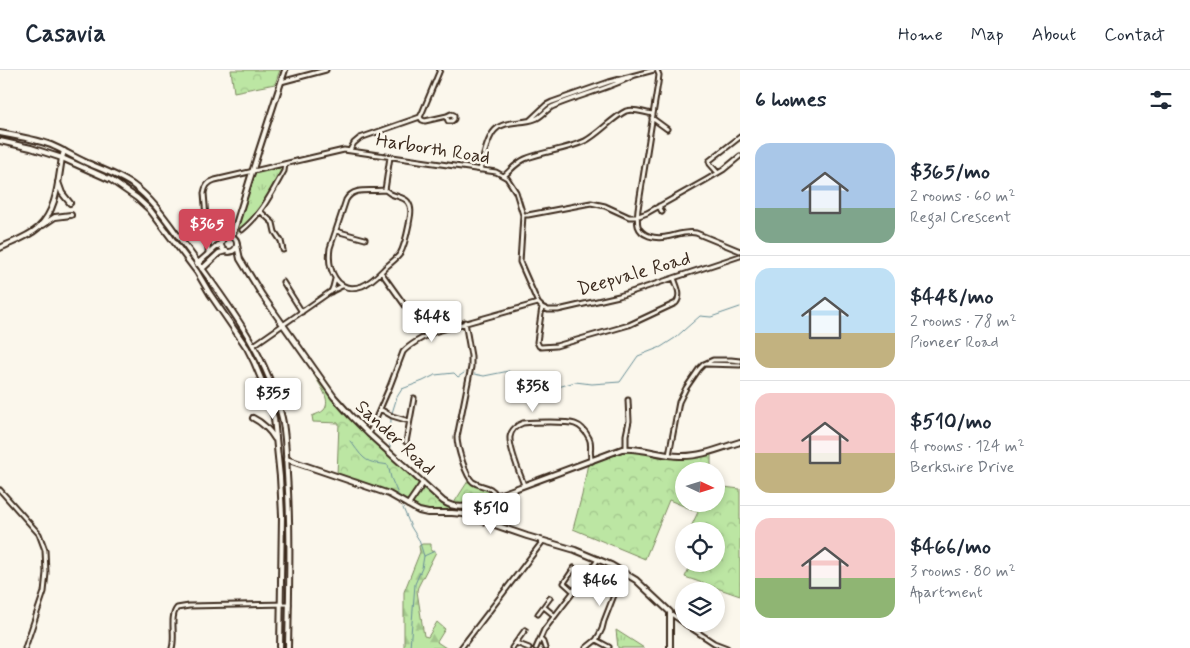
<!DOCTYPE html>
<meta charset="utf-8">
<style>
body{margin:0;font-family:Mynerve,sans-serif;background:#f6f6f7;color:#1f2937;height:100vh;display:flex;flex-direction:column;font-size:19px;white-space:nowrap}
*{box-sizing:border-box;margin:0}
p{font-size:16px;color:#747a83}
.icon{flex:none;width:28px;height:28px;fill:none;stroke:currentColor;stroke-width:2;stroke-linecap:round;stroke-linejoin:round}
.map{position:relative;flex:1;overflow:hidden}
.drawer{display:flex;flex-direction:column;background:#fff;width:450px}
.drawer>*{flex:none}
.needle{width:32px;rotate:94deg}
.buttons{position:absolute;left:675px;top:392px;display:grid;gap:10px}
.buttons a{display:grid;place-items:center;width:50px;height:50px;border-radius:50%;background:#fff;box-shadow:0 2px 8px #0003;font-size:25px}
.price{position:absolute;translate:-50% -42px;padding:0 11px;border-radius:5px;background:#fff;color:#222;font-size:16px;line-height:32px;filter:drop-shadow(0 1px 2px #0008)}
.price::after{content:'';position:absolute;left:50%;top:30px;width:15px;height:11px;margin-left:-8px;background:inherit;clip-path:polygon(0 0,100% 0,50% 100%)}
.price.selected{background:#d1495b;color:#fff}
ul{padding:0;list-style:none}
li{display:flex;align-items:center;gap:15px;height:125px;padding:0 15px}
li+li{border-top:1px solid #e0e1e3}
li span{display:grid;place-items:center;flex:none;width:140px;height:100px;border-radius:15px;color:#555}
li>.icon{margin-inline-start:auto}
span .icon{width:60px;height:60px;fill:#fffc;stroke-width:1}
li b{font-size:21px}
h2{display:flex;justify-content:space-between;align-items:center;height:60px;padding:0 15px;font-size:21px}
header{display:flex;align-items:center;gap:30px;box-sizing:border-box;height:70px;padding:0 25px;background:#fff;border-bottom:1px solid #e0e1e3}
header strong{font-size:24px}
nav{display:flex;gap:28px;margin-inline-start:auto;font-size:18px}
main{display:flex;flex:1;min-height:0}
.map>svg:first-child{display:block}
</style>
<header>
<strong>Casavia</strong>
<nav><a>Home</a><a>Map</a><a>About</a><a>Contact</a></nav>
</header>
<main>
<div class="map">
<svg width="740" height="578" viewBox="0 0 740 578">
<defs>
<pattern id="grass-tufts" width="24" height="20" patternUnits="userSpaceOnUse" patternTransform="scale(1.25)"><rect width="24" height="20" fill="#bce6a3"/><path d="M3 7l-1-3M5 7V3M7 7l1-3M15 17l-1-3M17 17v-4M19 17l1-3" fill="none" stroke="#a2c58c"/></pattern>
<pattern id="forest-firs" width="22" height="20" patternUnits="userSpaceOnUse" patternTransform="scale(1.25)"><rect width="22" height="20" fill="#bce6a3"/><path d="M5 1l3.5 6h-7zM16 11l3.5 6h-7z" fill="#a2c58c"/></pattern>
<pattern id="park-crowns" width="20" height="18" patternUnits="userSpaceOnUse" patternTransform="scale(1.25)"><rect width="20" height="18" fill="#bce6a3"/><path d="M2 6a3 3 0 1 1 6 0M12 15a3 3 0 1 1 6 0" fill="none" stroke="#a2c58c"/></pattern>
</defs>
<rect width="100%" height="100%" fill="#fbf7ec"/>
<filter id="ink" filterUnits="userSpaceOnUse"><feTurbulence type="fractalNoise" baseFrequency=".02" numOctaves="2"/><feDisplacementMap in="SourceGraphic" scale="10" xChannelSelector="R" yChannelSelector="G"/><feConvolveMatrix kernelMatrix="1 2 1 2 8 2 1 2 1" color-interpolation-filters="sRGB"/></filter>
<g filter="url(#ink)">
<path fill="url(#grass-tufts)" stroke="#7c8860" d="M285,94v3l-25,45 -18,18 -3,2 -5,-1 18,-59z
M616,560l25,16 3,2h-26z"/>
<path fill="url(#forest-firs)" stroke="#7c8860" d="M422,474h9v7l5,1 -18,35 -1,4 7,45 4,1 9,-15 8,7 -8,13 9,6h-42v-56l16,-40 -1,-6z"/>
<path fill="url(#park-crowns)" stroke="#7c8860" d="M231,0h49l-5,14 -41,8z
M318,303l22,31 100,94 12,8 18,-28 1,2 15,6 10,9 -21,8 -1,16 -16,-6 -39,-2 -17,-10 -65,-26 2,-52 -26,-1 -1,-6c4,-2 9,-3 12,-6 8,-10 -5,-26 -10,-35z
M622,379l56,7 33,-5v20h-27v33h32v-18l24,3v107l-55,-19 6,-13h25v-33h-27l9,-19 -29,-12 -24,59 -72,-30 9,-34 6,-32z"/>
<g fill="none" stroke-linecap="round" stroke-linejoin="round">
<path stroke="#698f97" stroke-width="1" d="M474,304l10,2 25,-5 6,12 13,16 3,1 14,-9 30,-9 17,2 28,-2 18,-26 23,-9 14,-9 25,-22 11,1 29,-10
M392,343l5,-16 5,-8 21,-8 12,-6 19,-2 4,4 6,-4
M350,371c4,4 9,13 14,17 7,6 16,5 24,7l3,13 7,16
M390,377l1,-28
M403,438l8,19 8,13 5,16
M410,578l5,-64 7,-16 2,-12 11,-5"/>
<defs>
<path id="minor" d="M657,0l2,5 -1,8 -20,126c-1,12 -3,22 11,27 17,6 30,-6 47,-3l44,18
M281,12l45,-12
M420,47l2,3 3,1 22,-5 4,-2 3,1v4l-2,2h-4l-1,-3v-2
M652,48l15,11
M530,50l16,-15 6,-3 57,-20 45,-12
M350,80l4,-7 6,-5 60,-21 2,-4 18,-43
M480,100c3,-11 7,-32 15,-40 10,-10 27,-6 40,-11 7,-2 11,-10 19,-13 26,-11 54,-17 79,-30
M718,103l-8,-9 -1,-3 31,-24
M504,106c7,-6 12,-13 21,-17 19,-8 41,-9 60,-18 14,-7 28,-24 41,-30 9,-3 18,2 27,3
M385,120c2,1 4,3 6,4 6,3 13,3 17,8 5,7 2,15 1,22 -2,10 -4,21 -9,30 -4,5 -9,9 -14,13 -7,7 -14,15 -24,19 -26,9 -35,-18 -32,-38l16,-48c8,-14 25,-8 39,-10z
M385,120l5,-33
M659,136l3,6
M260,141l13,12 2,9 6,9 2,9
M523,145h5l63,-12 14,3 24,11h7l11,-4 59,-33 17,-10 17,-14
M242,160c19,-15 30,-38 42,-59l1,-7
M336,161l29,8
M208,185v-13l-4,-49c1,-7 4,-11 11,-13l129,-30 152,22 11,6 9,14 7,23 -3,47 18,41 4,4 6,3h10l61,-14 121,-40
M381,202l45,63
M283,212l19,30
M331,222l2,-5 2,-8
M542,237l-5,35 2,4 2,1 15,-1 73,-21 47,-22c6,-8 1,-16 -2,-25
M465,252l6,34v11l-14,70c0,10 9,40 16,45 9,6 18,3 23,13
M254,275l76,-53 12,-6
M705,294l35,1
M380,339l12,7 17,5
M369,364l21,-48 13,-34c6,-7 22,-16 31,-20l104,-29
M406,372l8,-44
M626,379v-14l3,-14 -1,-21
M669,385l10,-53 7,-14 13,-19 5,-5 9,-4h18l9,1
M524,415c-4,-11 -15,-37 -14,-48 1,-7 7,-12 13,-14 10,-1 44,-2 52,1 6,2 11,8 14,14 4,7 -1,15 3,23
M0,420l39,44 6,16 1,23 -2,19 -19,56
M574,498l-10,15 10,9
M544,537l11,9
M670,543l14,10
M538,544l12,-16
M685,554l29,19 13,5
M540,569l3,3 2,6
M596,570l13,7
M516,573l13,5
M172,578c4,-12 -3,-31 5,-40l12,-2 100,-2
M461,578l82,-107
M512,578l13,-18
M536,578l8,-18 51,-66 3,-5
M586,578l10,-8 3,-5 3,-6 2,-8 19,-49"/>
<path id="tertiary" d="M58,112l4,11 8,10
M43,155l12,-8 16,-2
M232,167l26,-84 27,-83
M0,178c12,-6 28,-11 38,-20 19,-17 20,-47 24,-70l2,-7
M286,389l103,35 30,17 9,2h24l11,1 64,22 48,14 36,15 25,15 34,32v36
M408,435l15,-22"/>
<path id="secondary" d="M0,63c17,3 35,6 51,12 12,5 23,12 34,17 16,7 34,13 48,23 22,16 37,41 54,63 38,52 80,105 95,170 4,18 4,38 5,56 4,58 2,116 1,174
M0,71l31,7 31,10 49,22 26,18 13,12 47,62 13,22 37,54 7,14 13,31 7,25 6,59 2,38 -2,133
M221 174a8 8 0 1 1 16 0a8 8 0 1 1-16 0Z
M237,175l3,14 22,36 72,102 17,19 18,18 74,67c8,6 16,7 26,5l153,-57c19,-2 39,7 58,7 20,1 41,-8 60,-14
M197,194l25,-22
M202,199l17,-16 7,-2
M253,348c10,5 16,11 22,21"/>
</defs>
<use href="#minor" stroke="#3b2a1e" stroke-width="7"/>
<use href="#tertiary" stroke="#3b2a1e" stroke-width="8"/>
<use href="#secondary" stroke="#3b2a1e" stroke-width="8"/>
<use href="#minor" stroke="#fbf7ec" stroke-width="3"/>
<use href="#tertiary" stroke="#fbf7ec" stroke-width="4"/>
<use href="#secondary" stroke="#fbf7ec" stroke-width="4"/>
</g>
</g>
<g text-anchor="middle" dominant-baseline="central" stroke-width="5" stroke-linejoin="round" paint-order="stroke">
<g font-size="19" fill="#3b2a1e" stroke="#fbf7ec">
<text transform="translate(433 79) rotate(9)">Harborth Road</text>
<text transform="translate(634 204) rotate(-16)">Deepvale Road</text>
<text transform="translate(395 368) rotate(43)">Sander Road</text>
</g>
</g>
</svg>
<div class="buttons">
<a><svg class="needle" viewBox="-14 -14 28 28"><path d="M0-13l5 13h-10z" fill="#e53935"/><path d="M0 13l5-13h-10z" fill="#747a83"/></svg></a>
<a><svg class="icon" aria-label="locate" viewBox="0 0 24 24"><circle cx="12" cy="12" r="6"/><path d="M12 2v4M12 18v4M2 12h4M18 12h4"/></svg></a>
<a><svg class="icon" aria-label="layers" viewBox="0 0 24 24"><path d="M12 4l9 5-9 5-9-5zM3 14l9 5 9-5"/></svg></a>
</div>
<b class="price selected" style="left:207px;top:181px">$365</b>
<b class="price" style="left:432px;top:273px">$448</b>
<b class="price" style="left:533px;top:343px">$358</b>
<b class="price" style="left:273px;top:350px">$355</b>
<b class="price" style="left:491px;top:465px">$510</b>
<b class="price" style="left:600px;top:537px">$466</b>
</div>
<section class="drawer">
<h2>6 homes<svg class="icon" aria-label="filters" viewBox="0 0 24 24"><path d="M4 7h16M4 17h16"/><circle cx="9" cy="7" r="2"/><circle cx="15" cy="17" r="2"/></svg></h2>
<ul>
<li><span style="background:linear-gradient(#a9c7e8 65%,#7fa58c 0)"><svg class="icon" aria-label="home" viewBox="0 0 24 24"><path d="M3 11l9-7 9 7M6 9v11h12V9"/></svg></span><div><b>$365/mo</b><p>2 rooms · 60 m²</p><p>Regal Crescent</p></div></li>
<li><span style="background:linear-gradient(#bfe0f5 65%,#c2b280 0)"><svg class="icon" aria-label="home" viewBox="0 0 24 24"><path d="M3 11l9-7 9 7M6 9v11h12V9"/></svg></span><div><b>$448/mo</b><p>2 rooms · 78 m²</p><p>Pioneer Road</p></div></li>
<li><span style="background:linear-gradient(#f6c9c9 60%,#c2b280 0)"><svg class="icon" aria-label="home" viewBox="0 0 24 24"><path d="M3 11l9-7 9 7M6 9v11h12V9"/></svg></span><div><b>$510/mo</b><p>4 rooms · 124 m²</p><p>Berkshire Drive</p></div></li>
<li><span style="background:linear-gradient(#f6c9c9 60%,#8fb573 0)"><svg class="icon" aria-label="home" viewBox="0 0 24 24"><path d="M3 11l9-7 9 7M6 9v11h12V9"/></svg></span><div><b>$466/mo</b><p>3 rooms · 80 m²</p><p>Apartment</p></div></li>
</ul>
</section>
</main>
